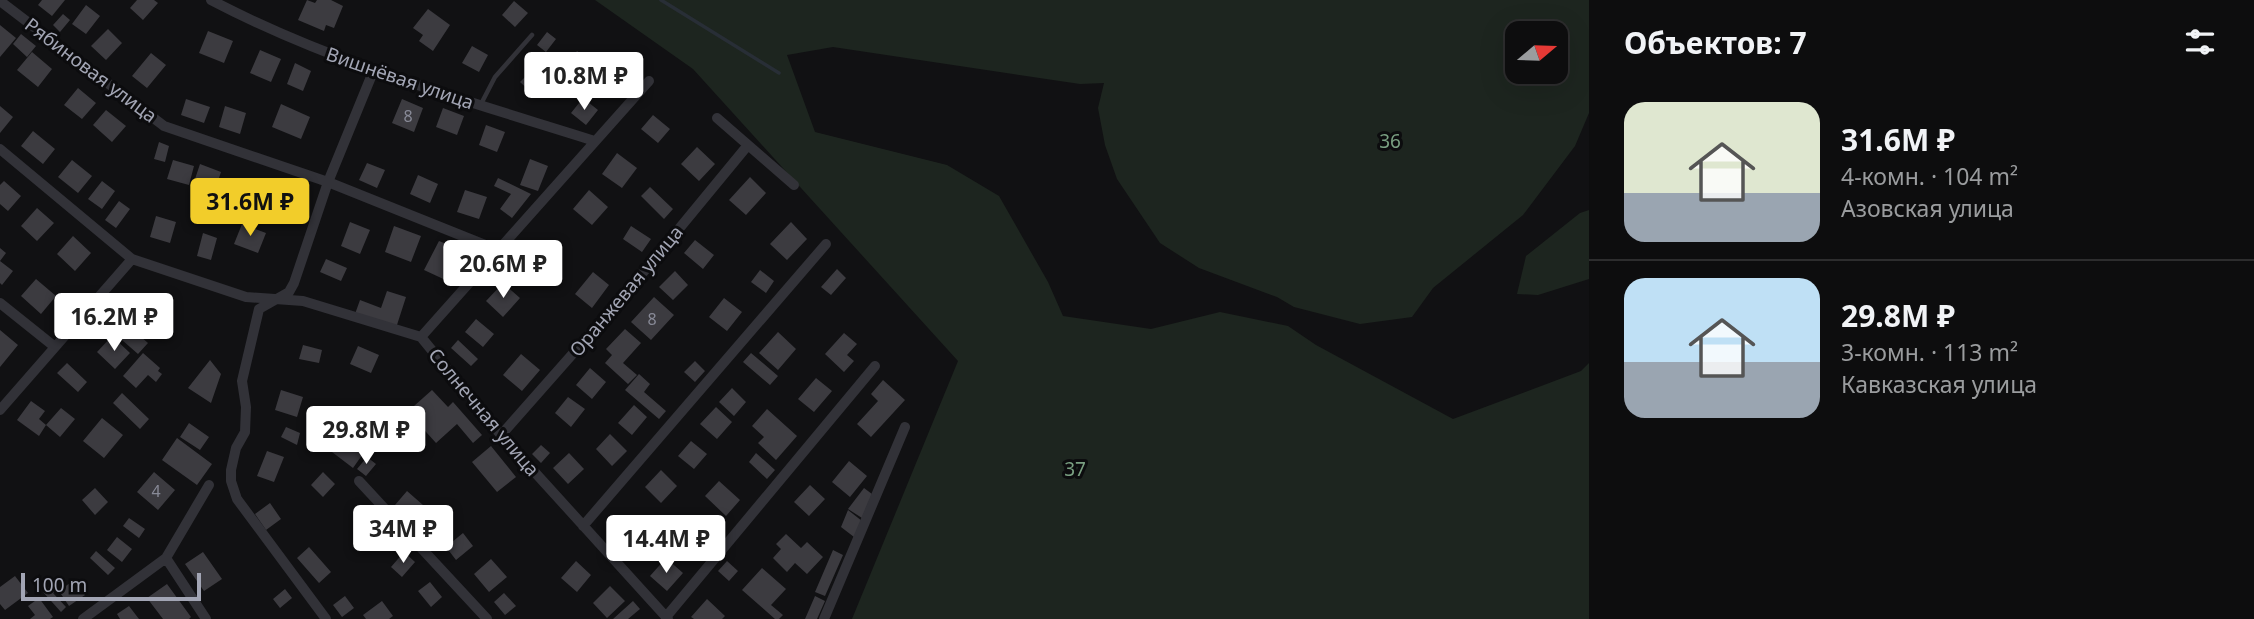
<!DOCTYPE html>
<html lang="ru">
<meta charset="utf-8">
<style>
body{margin:0;font-family:"Noto Sans",sans-serif;background:#161617;color:#f1f3f6;height:100vh;display:flex;flex-direction:column;font-size:26px;white-space:nowrap}
*{box-sizing:border-box;margin:0}
p{font-size:23px;color:#9a9c9e}
.icon{flex:none;width:38px;height:38px;fill:none;stroke:currentColor;stroke-width:2;stroke-linecap:round;stroke-linejoin:round}
.map{position:relative;flex:1;overflow:hidden}
.details{display:flex;flex-direction:column;background:#0d0d0e;width:665px}
.details>*{flex:none}
.needle{width:46px;rotate:71deg}
.controls{position:absolute;left:1505px;top:21px;display:grid;gap:14px}
.controls a{display:grid;place-items:center;width:63px;height:63px;border-radius:14px;background:#0d0d0e;box-shadow:0 7px 28px #0002,0 0 0 2px #2d2d2e;font-size:35px}
.scale{position:absolute;left:21px;bottom:18px;width:180px;box-sizing:border-box;padding-left:7px;border:4px solid #a2a5b4;border-top:0;font-size:19px;line-height:24px;white-space:nowrap;color:#a2a5b4;-webkit-text-stroke:5px #0c0c0e;paint-order:stroke}
.price{position:absolute;translate:-50% -60px;padding:0 16px;border-radius:7px;background:#fff;color:#222;font-size:23px;line-height:46px;filter:drop-shadow(0 2px 4px #0008)}
.price::after{content:'';position:absolute;left:50%;top:42px;width:21px;height:16px;margin-left:-10px;background:inherit;clip-path:polygon(0 0,100% 0,50% 100%)}
.price.on{background:#f2cd2a;color:#111}
ul{padding:0;list-style:none}
li{display:flex;align-items:center;gap:21px;height:175px;padding:0 35px}
li+li{border-top:2px solid #2d2d2e}
li span{display:grid;place-items:center;flex:none;width:196px;height:140px;border-radius:21px;color:#555}
li>.icon{margin-inline-start:auto}
span .icon{width:84px;height:84px;fill:#fffc;stroke-width:1}
li b{font-size:30px}
h2{display:flex;justify-content:space-between;align-items:center;height:84px;padding:0 35px;font-size:30px}
main{display:flex;flex:1;min-height:0}
.map>svg:first-child{display:block}
</style>
<main>
<div class="map">
<svg width="1589" height="619" viewBox="0 0 1589 619">
<rect width="100%" height="100%" fill="#111113"/>
<path fill="#1d251f" fill-rule="evenodd" d="M595,0h994v113l-14,33 -52,69 -90,73 -21,29 -52,7 -66,-17 -17,-10 -78,-29 -39,-25 -43,-64 -12,-34 -7,-37 6,-25 -24,1 -247,-37 -46,8 28,77 132,33 52,31 49,86 15,34 88,13 69,-17 68,14 28,19 137,74 128,-48 8,-8v256h-737l106,-258 -265,-292zM1517,33h39v39h-39z
M1589,210v69l-51,16 -21,-1 9,-38 54,-43z"/>
<g fill="none" stroke-linecap="round" stroke-linejoin="round">
<path stroke="#282e36" stroke-width="3.5" d="M661,0l118,73"/>
</g>
<path fill="#3c3b40" d="M42,0h23l-13,16 -14,-11z
M137,0h17l4,3 -15,17 -13,-12z
M307,0l8,3 2,-3h14l12,6 -9,22 -8,-3 -2,6 -26,-11z
M514,1l14,12 -13,14 -13,-12z
M86,5l14,11 -14,18 -14,-10z
M428,9l22,16 -17,26 -14,-10 4,-6 -10,-7z
M63,14l7,6 -10,12 -7,-7z
M0,25l16,13 -16,19z
M108,29l14,14 -16,17 -15,-14z
M208,31l25,10 -9,22 -25,-10z
M547,32l9,7 -10,13 -9,-7z
M21,34l15,12 -9,11 -14,-13z
M472,46l16,9 -9,17 -17,-9z
M260,50l21,9 -10,23 -21,-9z
M577,51l18,13 -9,12 -18,-12z
M32,52l20,17 -14,18 -21,-17z
M151,53l15,12 -19,23 -15,-12z
M295,63l16,8 -8,20 -16,-7z
M533,69l14,13 -13,13 -14,-13z
M78,88l18,15 -14,16 -18,-14z
M583,98l15,12 -12,15 -15,-12z
M186,99l24,8 -6,16 -23,-8z
M402,99l21,9 -9,24 -22,-9z
M281,104l29,13 -9,22 -29,-12z
M0,106l13,11 -13,16z
M225,106l21,7 -6,21 -21,-7z
M443,108l21,8 -7,19 -21,-8z
M106,110l20,16 -14,16 -19,-17z
M653,115l17,14 -12,14 -17,-14z
M486,125l19,7 -8,20 -18,-7z
M33,131l22,18 -12,15 -22,-18z
M159,142l10,4 -4,16 -11,-3z
M697,147l18,17 -16,17 -18,-17z
M617,153l20,15 -15,20 -20,-14z
M530,159l18,7 -10,25 -18,-6z
M72,160l20,16 -14,17 -20,-16z
M173,160l21,6 -5,19 -22,-6z
M367,163l18,7 -8,18 -18,-8z
M200,164l21,8 -6,18 -21,-8z
M418,175l20,9 -8,19 -20,-9z
M750,177l16,16 -20,22 -17,-15z
M498,178l33,16 -19,24 -12,-9 11,-15 -17,-8z
M259,180l22,9 -8,19 -22,-9z
M4,181l17,15 -13,15 -8,-7v-19z
M102,181l13,10 -13,18 -14,-10z
M650,187l23,22 -9,10 -23,-23z
M465,190l22,7 -8,22 -22,-7z
M589,190l19,17 -16,18 -19,-16z
M119,201l11,8 -14,19 -11,-8z
M37,208l17,15 -17,18 -16,-15z
M156,216l20,6 -6,21 -20,-6z
M350,222l20,8 -10,24 -19,-8z
M791,222l16,17 -20,21 -17,-16z
M242,224l24,9 -8,20 -24,-9z
M394,226l27,10 -10,26 -26,-10z
M631,226l20,13 -9,13 -19,-13z
M203,233l14,5 -6,22 -14,-4z
M73,236l18,17 -16,18 -18,-17z
M695,240l19,15 -11,14 -19,-16z
M439,241l43,17 -10,11 -11,-5 -9,19 -28,-13z
M0,248l6,5 -6,8 13,10 -11,14 -2,-2z
M534,250l18,16 -16,19 -18,-15z
M326,259l21,9 -6,13 -21,-9z
M837,269l9,9 -15,17 -10,-8z
M760,270l14,11 -8,12 -15,-11z
M675,271l13,14 -15,15 -14,-13z
M593,272l16,13 -17,23 -17,-14z
M36,279l20,17 -15,18 -20,-18z
M503,283l17,15 -17,19 -17,-16z
M387,291l19,6 -10,31 -41,-14 5,-14 21,8z
M654,297l20,18 -23,25 -20,-18z
M724,298l18,14 -15,19 -18,-14z
M476,319l18,15 -11,13 -18,-15z
M124,322l24,21 -10,11 -24,-21z
M625,329l16,14 -18,20 14,12 -9,9 -23,-21 7,-8 -6,-6z
M0,330l18,15 -18,22z
M778,332l18,17 -18,21 -19,-17z
M844,333l13,11 -10,11 7,6 -10,11 -19,-18z
M112,336l18,17 -15,16 -18,-17z
M458,340l20,19 -7,7 -20,-18z
M303,345l19,5 -3,13 -20,-4z
M358,346l21,9 -8,18 -21,-9z
M143,353l17,15 -2,3 4,3 -6,8 -8,-7 -12,13 -13,-12z
M751,353l27,23 -8,9 -27,-23z
M521,354l19,16 -18,21 -19,-16z
M210,360l11,14 -10,29 -23,-15z
M695,361l10,10 -10,11 -11,-10z
M67,363l20,19 -9,10 -21,-19z
M590,368l16,14 -14,17 -16,-14z
M639,374l11,10 -6,8 22,19 -7,8 -34,-29z
M816,378l16,13 -18,21 -16,-13z
M883,380l22,20 -34,37 -14,-13 21,-23 -7,-7z
M732,388l14,14 -12,14 -15,-14z
M281,390l22,7 -6,20 -22,-7z
M432,390l16,17 5,-5 29,33 -9,8 -16,-19 -21,19 -18,-20 6,-6 -10,-11z
M122,393l27,26 -9,10 -27,-26z
M568,397l17,12 -14,18 -16,-14z
M31,401l14,10 -6,8 7,6 -7,11 -22,-16z
M634,405l13,12 -15,18 -14,-12z
M716,407l16,15 -15,17 -17,-15z
M61,408l14,11 -15,18 -14,-12z
M767,409l30,27 -21,24 -18,-17 6,-6 -12,-11z
M102,418l21,17 -19,23 -21,-17z
M323,420l16,10 -11,17 -16,-9z
M189,423l20,14 -9,13 -20,-13z
M286,427l14,6 -3,12 -16,-8z
M610,434l17,17 -15,15 -16,-17z
M344,435l21,16 -12,17 -21,-16z
M177,438l35,26 -15,21 -35,-25z
M691,441l16,13 -13,15 -16,-13z
M541,445l9,8 -9,10 -9,-9z
M491,446l25,31 -19,15 -25,-30z
M267,451l17,6 -10,25 -17,-6z
M569,453l15,16 -16,15 -15,-16z
M756,453l19,17 -8,9 -18,-17z
M367,457l9,7 -10,12 -9,-7z
M849,461l18,15 -17,21 -18,-15z
M661,470l16,16 -16,17 -16,-16z
M154,472l21,18 -17,20 -21,-18z
M323,472l12,12 -12,13 -12,-12z
M719,481l21,19 -14,16 -21,-20z
M810,485l15,14 -16,17 -15,-14z
M95,488l13,14 -13,13 -13,-15z
M864,488l8,6 -10,24 -14,-9z
M407,491l16,14 -12,14 -16,-14z
M270,503l11,16 -15,11 -11,-16z
M848,510l14,11 -8,16 -13,-10z
M369,516l10,10 -10,11 -10,-11z
M129,518l16,11 -6,9 -16,-12z
M640,528l13,13 -19,18 -13,-13z
M463,533l10,13 -17,14 -10,-13z
M786,534l15,14 6,-6 16,15 -16,17 -12,-11 -8,9 -14,-14 8,-9 -5,-5z
M117,537l15,12 -10,13 -15,-12z
M309,547l22,25 -12,11 -22,-25z
M833,550l10,5 -18,41 -10,-4z
M96,551l19,17 -7,7 -18,-17z
M203,552l19,27 -18,12 -19,-27z
M404,552l11,10 -13,15 -11,-10z
M666,558l17,15 -16,18 -17,-15z
M491,559l16,18 -18,15 -15,-18z
M576,561l15,14 -14,17 -16,-14z
M727,561l11,10 -9,10 -11,-10z
M762,568l24,21 -15,16 12,10 -4,4h-4l-33,-29z
M15,576l13,17 -23,17 -5,-6v-17z
M74,580l11,15 -16,11 -10,-15z
M54,582l5,6 -6,5 13,14 -5,5 -18,-20z
M430,582l12,15 -11,10 -13,-16z
M167,584l24,33 -2,2h-26l-16,-21z
M610,586l15,15 -18,17 -14,-15z
M285,589l7,9 -12,10 -7,-9z
M504,593l12,13 -11,9 -11,-13z
M345,596l9,12 -12,9 -9,-12z
M815,596l10,5 -8,18h-12z
M39,598l14,19 -3,2h-20l5,-4 -7,-9z
M707,599l18,17 -3,3h-28l-3,-2z
M382,601l11,15 -4,3h-23l-3,-4z
M633,601l7,8 -12,10h-15z
M129,606l10,13h-19l-3,-5z"/>
<g fill="none" stroke-linecap="round" stroke-linejoin="round">
<path stroke="#323238" stroke-width="4.5" d="M481,104l14,-27 37,-42"/>
<path stroke="#323238" stroke-width="10" d="M211,0c122,64 254,100 384,141
M0,1l164,125 164,56 172,69
M717,118l77,67
M0,149l132,110 114,38 57,4 118,36 80,98 167,184
M0,303l55,44
M421,337l228,-256
M0,410l132,-151
M501,435l121,-137 126,-153
M359,481l128,138
M583,526l243,-282
M166,558l40,61
M666,617l209,-251
M83,619l83,-61 43,-73
M326,619l-89,-120 -6,-18v-11l5,-22 9,-16 1,-25 -4,-26 17,-72 30,-17 5,-9 34,-101 45,-110
M824,619l81,-192"/>
</g>
<g text-anchor="middle" dominant-baseline="central" stroke-width="6" stroke-linejoin="round" paint-order="stroke">
<g font-size="16" fill="#888a97">
<text x="408" y="116">8</text>
<text x="652" y="319">8</text>
<text x="156" y="491">4</text>
</g>
<g font-size="19" fill="#a2a5b4" stroke="#0c0c0e">
<text transform="translate(91 70) rotate(37)">Рябиновая улица</text>
<text transform="translate(400 78) rotate(19)">Вишнёвая улица</text>
<text transform="translate(626 291) rotate(-50)">Оранжевая улица</text>
<text transform="translate(484 412) rotate(50)">Солнечная улица</text>
</g>
<g font-size="19" fill="#799f81" stroke="#0c0c0e">
<text x="1390" y="141">36</text>
<text x="1075" y="469">37</text>
</g>
</g>
</svg>
<div class="controls">
<a><svg class="needle" viewBox="-14 -14 28 28"><path d="M0-13l5 13h-10z" fill="#e53935"/><path d="M0 13l5-13h-10z" fill="#9a9c9e"/></svg></a>
</div>
<div class="scale">100 m</div>
<b class="price" style="left:584px;top:112px">10.8M ₽</b>
<b class="price on" style="left:250px;top:238px">31.6M ₽</b>
<b class="price" style="left:503px;top:300px">20.6M ₽</b>
<b class="price" style="left:114px;top:353px">16.2M ₽</b>
<b class="price" style="left:366px;top:466px">29.8M ₽</b>
<b class="price" style="left:403px;top:565px">34M ₽</b>
<b class="price" style="left:666px;top:575px">14.4M ₽</b>
</div>
<section class="details">
<h2>Объектов: 7<svg class="icon" aria-label="filters" viewBox="0 0 24 24"><path d="M4 7h16M4 17h16"/><circle cx="9" cy="7" r="2"/><circle cx="15" cy="17" r="2"/></svg></h2>
<ul>
<li><span style="background:linear-gradient(#dfe7d0 65%,#9aa5b1 0)"><svg class="icon" aria-label="home" viewBox="0 0 24 24"><path d="M3 11l9-7 9 7M6 9v11h12V9"/></svg></span><div><b>31.6M ₽</b><p>4-комн. · 104 m²</p><p>Азовская улица</p></div></li>
<li><span style="background:linear-gradient(#bfe0f5 60%,#9aa5b1 0)"><svg class="icon" aria-label="home" viewBox="0 0 24 24"><path d="M3 11l9-7 9 7M6 9v11h12V9"/></svg></span><div><b>29.8M ₽</b><p>3-комн. · 113 m²</p><p>Кавказская улица</p></div></li>
</ul>
</section>
</main>
